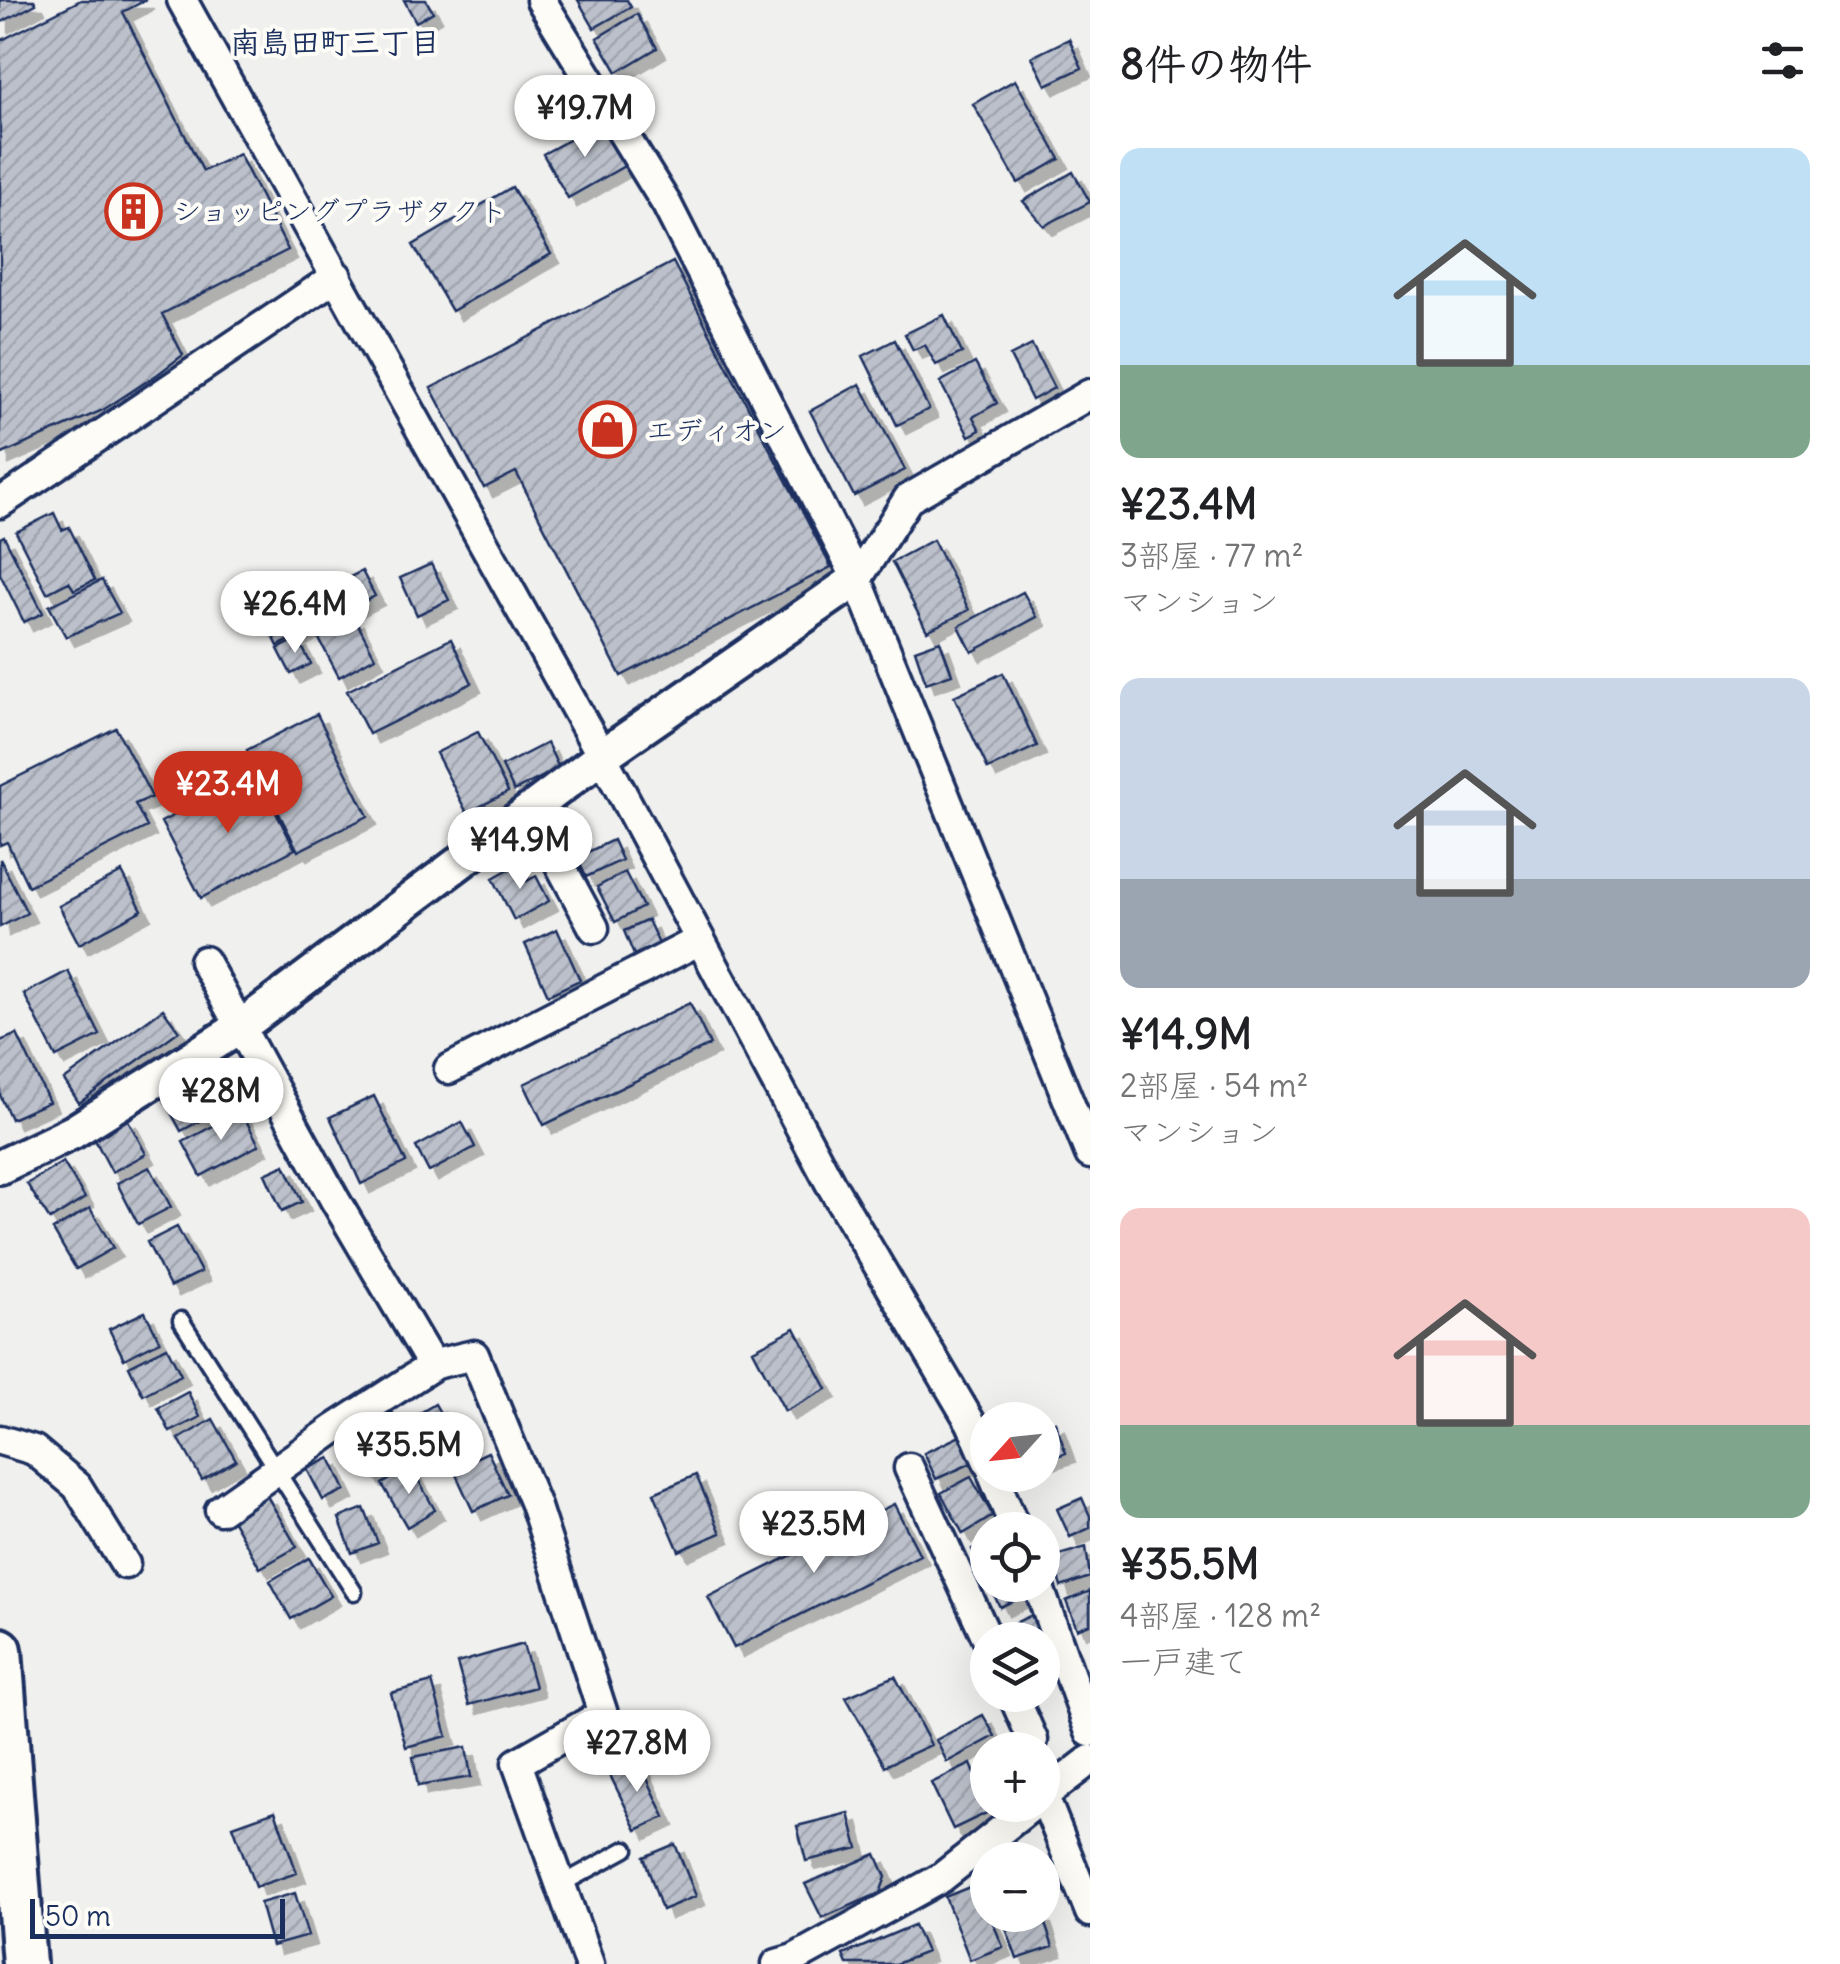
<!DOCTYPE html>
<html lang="ja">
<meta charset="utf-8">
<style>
body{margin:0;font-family:Delius,"Klee One",sans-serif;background:#f6f6f6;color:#202124;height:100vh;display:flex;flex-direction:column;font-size:38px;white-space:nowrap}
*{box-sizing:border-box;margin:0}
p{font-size:32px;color:#757577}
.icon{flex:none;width:55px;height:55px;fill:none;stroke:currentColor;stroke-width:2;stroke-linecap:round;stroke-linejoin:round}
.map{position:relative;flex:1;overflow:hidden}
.side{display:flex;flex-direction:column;background:#fff;width:750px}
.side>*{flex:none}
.needle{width:65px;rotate:243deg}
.fabs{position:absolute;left:970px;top:1402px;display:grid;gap:20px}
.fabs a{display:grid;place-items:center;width:90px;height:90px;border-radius:50%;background:#fff;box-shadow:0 10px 40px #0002;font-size:50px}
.scale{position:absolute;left:30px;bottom:25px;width:255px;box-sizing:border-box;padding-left:10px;border:5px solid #1b2f5e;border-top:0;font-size:28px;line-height:35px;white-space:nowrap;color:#1b2f5e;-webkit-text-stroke:8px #fdfcf7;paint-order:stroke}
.price{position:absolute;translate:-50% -85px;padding:0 22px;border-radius:35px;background:#fff;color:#222;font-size:32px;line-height:65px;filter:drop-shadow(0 2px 5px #0008)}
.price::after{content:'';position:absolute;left:50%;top:60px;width:30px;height:22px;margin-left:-15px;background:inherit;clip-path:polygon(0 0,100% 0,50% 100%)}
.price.selected{background:#c8321e;color:#fff}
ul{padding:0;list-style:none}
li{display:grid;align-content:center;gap:20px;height:530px;padding:0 30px}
li span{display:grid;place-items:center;height:310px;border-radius:20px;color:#555}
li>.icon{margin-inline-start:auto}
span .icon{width:180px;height:180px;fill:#fffc;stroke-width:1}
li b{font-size:42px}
h2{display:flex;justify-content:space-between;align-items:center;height:120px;padding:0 30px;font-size:42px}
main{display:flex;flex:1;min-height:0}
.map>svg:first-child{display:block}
</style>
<main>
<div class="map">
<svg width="1090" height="1964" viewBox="0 0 1090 1964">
<defs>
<pattern id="building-hatch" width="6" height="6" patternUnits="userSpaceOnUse" patternTransform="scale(2.5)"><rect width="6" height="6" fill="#bbc0ca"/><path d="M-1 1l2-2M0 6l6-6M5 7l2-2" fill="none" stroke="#a0a5b0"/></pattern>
<filter id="shadow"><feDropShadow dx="9" dy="9" stdDeviation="0" flood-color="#0004"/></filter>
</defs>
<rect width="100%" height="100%" fill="#f0f0ee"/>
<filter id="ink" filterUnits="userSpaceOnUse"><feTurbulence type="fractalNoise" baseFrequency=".01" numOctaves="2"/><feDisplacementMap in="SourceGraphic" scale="20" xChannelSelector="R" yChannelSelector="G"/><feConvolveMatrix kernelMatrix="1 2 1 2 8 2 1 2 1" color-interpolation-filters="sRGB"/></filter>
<g filter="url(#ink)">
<path fill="url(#building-hatch)" stroke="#1b2f5e" stroke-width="2.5" filter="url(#shadow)" d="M0,0h34l2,4 -36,19z
M81,0h65l-23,12 80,159 36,-17 49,96 -126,64 21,41 -25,19 -55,36 -103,45v-414z
M404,0h22l7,12 -17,10z
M578,0h49l4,7 -37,21z
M637,14l20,34 -40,24 -20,-34z
M1069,39l13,29 -36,17 -14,-28z
M1015,80l45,79 -42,24 -45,-79z
M602,122l24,43 -58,33 -25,-44z
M1073,172l17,30 -46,24 -21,-25z
M512,187l39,67 -99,57 -39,-66z
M673,262l158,305 -210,109 -105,-204 -32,16 -53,-100z
M944,315l18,38 -26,12 -11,-20 -12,5 -8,-16z
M895,340l34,69 -32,16 -34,-69z
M1032,345l22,43 -22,12 -22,-44z
M975,363l22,40 -24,14 7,13 -11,6 -29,-54z
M860,384l45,86 -51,26 -44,-85z
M54,513l8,17 7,-3 26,53 -21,10 -5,-8 -22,11 -31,-61z
M4,536l39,77 -19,9 -24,-48v-36z
M933,540l36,70 -42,21 -35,-69z
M431,564l18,36 -32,15 -17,-37z
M362,571l13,25 -97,50 -13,-26z
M102,580l18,33 -54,24 -17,-31z
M1023,592l14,25 -65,35 -13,-26z
M354,617l21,40 -36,20 -21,-40z
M298,639l13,25 -20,10 -13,-25z
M451,639l21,44 -103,51 -22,-43z
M940,641l12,33 -26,9 -11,-33z
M1003,673l34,73 -49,23 -34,-73z
M317,714l51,102 -70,35 -51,-101z
M116,728l36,69 -17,7 12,23 -119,59 -21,-44 -7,3v-59z
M478,732l30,60 -41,21 -31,-60z
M547,743l12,25 -45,23 -12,-25z
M255,773l40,76 -94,49 -40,-76z
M613,840l9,20 -36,17 -9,-20z
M0,859l27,54 -27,14z
M518,864l9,17 9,-5 13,25 -35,19 -21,-42z
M122,872l20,38 -63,34 -20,-38z
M625,872l18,35 -28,15 -18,-35z
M648,920l11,24 -25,11 -10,-24z
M557,929l23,51 -32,15 -23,-51z
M68,971l32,64 -44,22 -32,-63z
M690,1003l20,42 -166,80 -20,-41z
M163,1009l16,22 -100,72 -15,-23z
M17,1034l32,68 -38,17 -11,-24v-54z
M212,1069l19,35 -50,27 -19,-35z
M374,1096l32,66 -45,22 -31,-67z
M241,1111l18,34 -58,31 -18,-34z
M127,1118l19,36 -34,18 -19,-36z
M462,1122l13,25 -46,25 -13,-25z
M63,1162l22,36 -35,22 -23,-36z
M285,1165l17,37 -20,9 -17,-37z
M150,1167l21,40 -33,17 -21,-41z
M90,1208l23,40 -37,21 -23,-39z
M177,1227l24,45 -31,15 -23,-45z
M145,1312l15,29 -36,18 -15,-30z
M795,1328l32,61 -42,22 -32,-61z
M167,1347l14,28 -38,20 -14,-29z
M188,1392l12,25 -30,15 -12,-24z
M435,1404l15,26 -78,47 -23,-38 43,-27 8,13z
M213,1419l23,41 -34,20 -23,-41z
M1055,1422l11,31 -24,8v-34z
M960,1436l12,27 -36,16 -12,-26z
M488,1452l20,43 -35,16 -20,-43z
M330,1458l15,32 -22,10 -16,-31z
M411,1467l24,43 -28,17 -25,-43z
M696,1475l25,58 -42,18 -25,-58z
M971,1477l22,39 -30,18 -22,-41z
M267,1496l30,51 -37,21 -29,-50z
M1082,1498l8,18v12l-20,9 -13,-28z
M894,1504l26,51 -186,93 -26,-51z
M364,1508l14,35 -26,10 -13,-35z
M988,1542v40l-16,-33z
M1086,1547l4,30 -29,10 -9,-30z
M309,1558l22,38 -40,23 -21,-38z
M989,1585h34l5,9 -28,13z
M1090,1591v33l-13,5 -11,-28z
M1032,1615l23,50 -13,6v-31h-32l-6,-12z
M523,1644l12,43 -66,18 -12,-42z
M895,1676l36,69 -46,21 -39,-69z
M432,1682l15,54 -41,11 -15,-54z
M983,1715l12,21 -48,26 -11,-22z
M466,1747l5,30 -53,9 -5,-29z
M638,1759l27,58 -28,13 -28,-57z
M971,1764l17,41 5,5 -40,19 -22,-46z
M275,1811l22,62 -42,14 -22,-61z
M849,1813l9,35 -52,13 -9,-35z
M675,1844l21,52 -34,14 -18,-53z
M876,1854l10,23 -6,16 -58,25 -17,-34z
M977,1884l26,63 -33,13 -25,-63z
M295,1893l13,43 -36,10 -12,-43z
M1027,1915h15l11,32 -36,12 -13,-36z
M914,1925l12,27 -30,12h-49l-4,-9z"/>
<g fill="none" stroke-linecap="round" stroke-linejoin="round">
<defs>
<path id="service" d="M181,1320l173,272
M560,1885l66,-36"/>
<path id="minor" d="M182,0l420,756 228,427 141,240 17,39
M541,0l126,205 190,374 233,575
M0,503l337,-227
M857,579l51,-80 182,-105
M530,809l64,119
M204,961l131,239 93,158 7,6 39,-9 61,149 68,210 -86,49 72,201
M449,1069l251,-129
M0,1440l34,10 43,36 48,78
M909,1468l79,172
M993,1475l23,55
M220,1510l116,-82 99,-64
M1038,1585l52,147
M1013,1695l20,45 -3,10
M1042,1792l48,120
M1042,1797l48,-37
M777,1964l17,-5 147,-81 92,-73"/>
<path id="tertiary" d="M0,1167l73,-35 166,-104 363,-272 255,-177"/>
<path id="primary" d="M0,1650l24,314"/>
</defs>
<use href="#service" stroke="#1b2f5e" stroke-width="21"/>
<use href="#minor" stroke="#1b2f5e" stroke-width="35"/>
<use href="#tertiary" stroke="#1b2f5e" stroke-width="40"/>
<use href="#primary" stroke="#1b2f5e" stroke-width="50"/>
<use href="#service" stroke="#fdfcf7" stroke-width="14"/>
<use href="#minor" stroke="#fdfcf7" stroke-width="28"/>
<use href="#tertiary" stroke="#fdfcf7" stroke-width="32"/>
<use href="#primary" stroke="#fdfcf7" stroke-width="42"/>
</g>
</g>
<defs>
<symbol id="building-ring" viewBox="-11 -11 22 22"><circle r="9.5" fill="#fdfcf7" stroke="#c8321e" stroke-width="1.5"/><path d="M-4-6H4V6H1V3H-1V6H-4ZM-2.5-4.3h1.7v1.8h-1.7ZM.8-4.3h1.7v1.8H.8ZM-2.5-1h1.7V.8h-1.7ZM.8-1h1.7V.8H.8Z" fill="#c8321e"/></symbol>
<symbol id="shop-ring" viewBox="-11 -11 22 22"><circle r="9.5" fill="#fdfcf7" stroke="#c8321e" stroke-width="1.5"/><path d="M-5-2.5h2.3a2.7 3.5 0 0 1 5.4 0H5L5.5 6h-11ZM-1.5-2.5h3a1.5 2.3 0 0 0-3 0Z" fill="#c8321e"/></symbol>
</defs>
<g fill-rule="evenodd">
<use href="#building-ring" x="102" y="180" width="63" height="63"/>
<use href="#shop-ring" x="576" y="398" width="63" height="63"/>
</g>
<g text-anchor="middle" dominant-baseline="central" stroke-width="8" stroke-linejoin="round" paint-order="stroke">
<g font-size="28" fill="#1b2f5e" stroke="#fdfcf7" text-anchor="start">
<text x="173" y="211">ショッピングプラザタクト</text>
<text x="646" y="430">エディオン</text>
</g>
<g font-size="30" font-weight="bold" fill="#1b2f5e" stroke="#fdfcf7">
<text x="335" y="42">南島田町三丁目</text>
</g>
</g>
</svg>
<div class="fabs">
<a><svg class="needle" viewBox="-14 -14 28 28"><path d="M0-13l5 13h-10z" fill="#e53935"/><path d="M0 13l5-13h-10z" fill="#757577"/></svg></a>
<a><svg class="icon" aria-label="locate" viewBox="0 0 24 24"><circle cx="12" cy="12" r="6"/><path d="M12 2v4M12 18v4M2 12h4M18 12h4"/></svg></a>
<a><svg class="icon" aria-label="layers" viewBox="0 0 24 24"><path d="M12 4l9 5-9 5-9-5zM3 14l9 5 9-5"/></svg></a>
<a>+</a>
<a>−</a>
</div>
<div class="scale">50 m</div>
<b class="price" style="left:585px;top:160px">¥19.7M</b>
<b class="price" style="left:295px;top:656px">¥26.4M</b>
<b class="price selected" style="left:228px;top:836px">¥23.4M</b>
<b class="price" style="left:520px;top:892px">¥14.9M</b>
<b class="price" style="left:221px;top:1143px">¥28M</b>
<b class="price" style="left:409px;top:1497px">¥35.5M</b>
<b class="price" style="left:814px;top:1576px">¥23.5M</b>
<b class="price" style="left:637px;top:1795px">¥27.8M</b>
</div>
<section class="side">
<h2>8件の物件<svg class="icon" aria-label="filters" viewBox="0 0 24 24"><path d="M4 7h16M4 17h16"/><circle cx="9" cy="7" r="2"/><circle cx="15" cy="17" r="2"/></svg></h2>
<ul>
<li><span style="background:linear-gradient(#bfe0f5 70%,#7fa58c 0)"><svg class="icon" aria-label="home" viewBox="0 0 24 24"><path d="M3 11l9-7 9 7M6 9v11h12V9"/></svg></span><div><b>¥23.4M</b><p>3部屋 · 77 m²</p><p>マンション</p></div></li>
<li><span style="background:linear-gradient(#c9d6e8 65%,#9aa5b1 0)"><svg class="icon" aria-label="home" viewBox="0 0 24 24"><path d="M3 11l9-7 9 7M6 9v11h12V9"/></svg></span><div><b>¥14.9M</b><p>2部屋 · 54 m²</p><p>マンション</p></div></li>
<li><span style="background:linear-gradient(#f6c9c9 70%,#7fa58c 0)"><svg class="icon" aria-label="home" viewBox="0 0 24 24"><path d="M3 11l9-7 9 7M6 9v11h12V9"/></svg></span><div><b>¥35.5M</b><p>4部屋 · 128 m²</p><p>一戸建て</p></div></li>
</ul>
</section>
</main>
